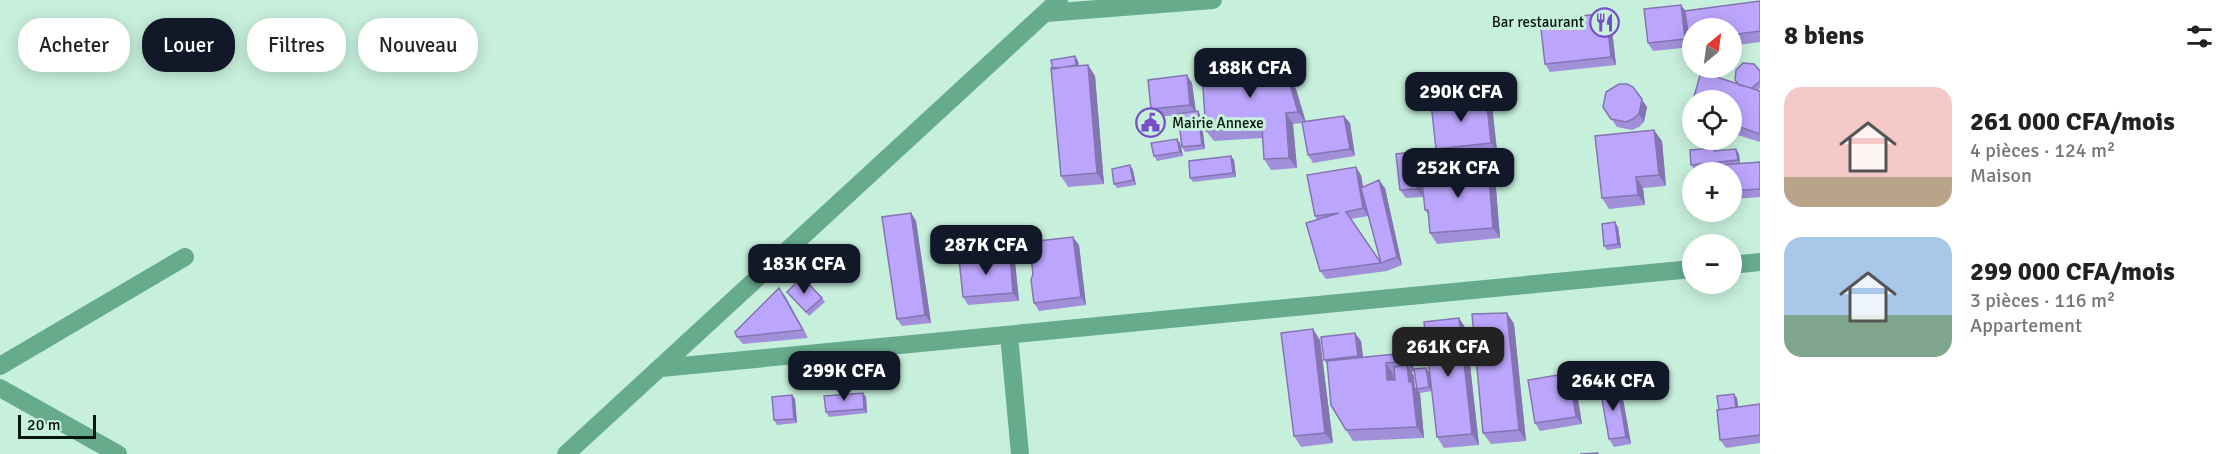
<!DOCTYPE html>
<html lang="fr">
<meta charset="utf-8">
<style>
body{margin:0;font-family:Signika,sans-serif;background:#f6f6f6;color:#222;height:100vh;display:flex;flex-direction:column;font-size:22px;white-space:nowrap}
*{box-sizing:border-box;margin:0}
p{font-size:20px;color:#767676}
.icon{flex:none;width:33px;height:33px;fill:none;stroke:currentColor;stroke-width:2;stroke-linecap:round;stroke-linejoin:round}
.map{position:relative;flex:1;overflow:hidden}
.panel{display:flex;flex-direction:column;background:#fff;width:480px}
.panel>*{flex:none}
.top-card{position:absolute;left:18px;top:18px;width:570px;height:54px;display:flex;gap:12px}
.needle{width:39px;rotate:29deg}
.tools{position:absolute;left:1682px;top:18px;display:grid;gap:12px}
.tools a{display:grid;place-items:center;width:60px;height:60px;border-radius:50%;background:#fff;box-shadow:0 3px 15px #0003;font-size:30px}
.scale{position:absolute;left:18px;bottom:15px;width:78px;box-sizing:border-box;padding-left:6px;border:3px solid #06150e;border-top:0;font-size:16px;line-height:21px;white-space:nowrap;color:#06150e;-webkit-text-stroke:4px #c7f0dc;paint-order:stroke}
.price{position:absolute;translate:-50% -51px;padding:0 14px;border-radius:12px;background:#111827;color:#fff;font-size:20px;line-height:39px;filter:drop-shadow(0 2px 3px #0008)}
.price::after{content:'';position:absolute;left:50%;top:36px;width:18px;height:14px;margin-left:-9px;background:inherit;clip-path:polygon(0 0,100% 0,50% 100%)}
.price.on{background:#222;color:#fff}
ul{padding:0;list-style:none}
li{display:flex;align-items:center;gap:18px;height:150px;padding:0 24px}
li span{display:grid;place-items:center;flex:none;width:168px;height:120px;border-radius:18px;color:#555}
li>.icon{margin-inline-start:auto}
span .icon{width:72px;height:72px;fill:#fffc;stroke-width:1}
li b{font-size:26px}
h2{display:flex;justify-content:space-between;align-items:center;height:72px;padding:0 24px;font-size:26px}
.tag{padding:0 21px;border-radius:24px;background:#fff;box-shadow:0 3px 15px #0003;font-size:21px;line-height:54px}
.tag.on{background:#111827;color:#fff}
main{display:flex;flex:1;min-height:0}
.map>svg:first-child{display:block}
</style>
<main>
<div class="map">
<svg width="1760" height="454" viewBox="0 0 1760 454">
<rect width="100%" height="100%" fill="#c7f0dc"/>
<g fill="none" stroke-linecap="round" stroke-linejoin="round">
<path stroke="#67ab8d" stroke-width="18" d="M1046,13l167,-13
M1731,265l29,-3
M1009,335l11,119
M0,366l185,-109
M661,368l1031,-99
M0,388l118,66
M566,454l493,-454"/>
</g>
<path fill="#a28fda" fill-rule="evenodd" d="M1760,1v41l-29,4v-18h-39v16l-2,-3 1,6 -38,4 -5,-8 33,-38 4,6z
M1606,13l5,8 5,44 -66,7 -5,-8z
M1075,56l3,5 1,5 9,-1 7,11 9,108 -36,3 -7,-11 -10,-108z
M1289,65l1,16 6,8 10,33 44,1 5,33 -42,7 -5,-8 -5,-32 -10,1 4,44 -26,2 -7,-11 -1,-21 -49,3 -8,-10z
M1760,71v17l-3,3h3v51l-29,-9v-33l7,-16 -3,-4z
M1192,83l4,29 5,4 4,33 -20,3 -3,-5 -4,-32 -22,2 -5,-8z
M1486,97l6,8 5,46 -53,5 1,13 50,7 5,62 -63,6 -7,-11 -1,-17 -4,-6 -3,-32h-1l2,19 -17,1 -6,-8 -4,-36 40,-5z
M1603,107h44l-3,15 -5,5 -7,3 -15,-3z
M1177,139l3,4 3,13 -26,5 -3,-5z
M1662,141l4,45 -23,2 2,17 -36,4 -7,-11z
M1714,148l2,3 20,-2 3,5 1,9 20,-1v35l-29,2v-27l-37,-3 -3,-4z
M1234,160l2,17 -43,5 -3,-4z
M1130,165l3,5 3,15 -19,3 -3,-4z
M1361,175l2,11 22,2 17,77 -15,6 -61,8 -6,-8 -3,-51 -2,-4zM1368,216l13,47 -30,-44z
M911,213l5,8 15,102 -29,3 -5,-7z
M1618,227l3,21 -14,2 -3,-4z
M1079,245l7,60 -47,6 -5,-8z
M1015,262l4,39 -51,4 -5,-8z
M787,292l35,6 3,4 -16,14z
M785,296l23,42 -65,6 -6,-7z
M1507,313l7,11 12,117 -35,3 -8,-11z
M1459,318l7,11 13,116 -35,3 -7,-11 -5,-46 -12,2 4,45 -71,3 -7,-11 -19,-66 -3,-4 37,-19 2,16 42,-4 8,11 1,8h-2l2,4 1,11 2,1 9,-20 3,4z
M1320,340l13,103 -32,4 -7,-11z
M1569,373l6,8 7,43 -42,7 -5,-8z
M1622,393l9,51 -17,3 -5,-8z
M792,395l3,4 2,24 -20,2 -3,-5z
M866,397l1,16 -38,4 -3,-5z
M1737,398l1,9 22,-3v39l-34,5 -6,-8 -1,-30z"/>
<path fill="#8474b1" d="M1681,5l6,8 4,34 -6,-8z
M1606,13l5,8 5,44 -5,-8z
M1282,54l7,11 1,16 6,8 10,34 -8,-11 -14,-33z
M1075,56l3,5 1,8 -3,-4z
M1088,65l7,11 9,108 -7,-11z
M1187,75l5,8 4,30 -6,-8z
M1639,95l8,12 -3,15 -5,-8z
M1486,97l6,8 5,46 -6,-8z
M1198,111l3,5 4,33 -3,-4z
M1286,113l7,11 4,44 -8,-10z
M1344,116l6,7 5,33 -5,-7z
M1654,130l8,11 4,45 -7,-11z
M1177,139l3,4 3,13 -3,-4z
M1438,149l6,8 2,19 -5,-8z
M1736,149l3,5 1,10 -2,-4z
M1231,156l3,4 2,17 -3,-4z
M1130,165l3,5 3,15 -3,-5z
M1488,165l7,11 5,62 -7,-10z
M1356,167l5,8 7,41 -5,-8z
M1415,171l6,7 2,19 -6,-8z
M1636,177l7,11 2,17 -7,-10z
M1379,180l6,8 17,77 -5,-8z
M911,213l5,8 15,102 -6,-8z
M1615,222l3,5 3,21 -3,-4z
M1073,237l6,8 7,60 -5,-8z
M1010,255l5,7 4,39 -6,-8z
M779,288l6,8 23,42 -5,-8z
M1507,313l7,11 12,117 -7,-11z
M1459,318l7,11 13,116 -7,-11z
M1313,329l7,11 13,103 -8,-10z
M1355,333l6,8 3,23 -6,-8z
M1405,353l8,11 1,8 -7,-11z
M1386,363l7,11 2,17 -8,-11z
M1407,365l7,11 1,11 5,6 4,45 -7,-11 -8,-45z
M1426,368l3,4 3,19 -3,-4z
M1569,373l6,8 7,43 -6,-7z
M1617,385l5,8 9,51 -5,-7z
M863,393l3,4 1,16 -3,-4z
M1734,394l3,4 2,14 -3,-4z
M792,395l3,4 2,24 -3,-4z"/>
<path fill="#bca6fd" stroke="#8474b1" stroke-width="1.5" d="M1760,1v30l-29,4v-7h-39v12h-3l-4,-29z
M1681,5l4,34 -37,4 -4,-34z
M1606,13l5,44 -66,7 -5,-43z
M1282,54l2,25 4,-1 10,34 -12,1 3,45 -25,1 -2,-32 -56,4 -5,-71z
M1075,56l1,9 -23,4 -2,-9z
M1743,63l11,1 6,7v10l-8,7 -13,-3 -4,-5 1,-10z
M1088,65l9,108 -36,3 -10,-108z
M1701,72l59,19v43l-29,-10v-24h-38z
M1187,75l3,30 -39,4 -3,-29z
M1619,84h8l6,3 9,12 -3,15 -6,5 -7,3 -15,-3 -8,-12 3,-15z
M1486,97l5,46 -55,6 -5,-46z
M1692,102v10l-3,-1z
M1198,111l4,34 -20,2 -4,-33z
M1344,116l6,33 -42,6 -6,-33z
M1654,130l5,45 -23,2 2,18 -36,3 -7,-62z
M1177,139l3,13 -26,4 -3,-13z
M1714,148v3l22,-2 2,11 -47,5 -1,-15z
M1438,149l3,19 -26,3 2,18 -17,1 -4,-36z
M1231,156l2,17 -43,5 -1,-17z
M1760,162v27l-29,2v-19h-34l-1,-5z
M1130,165l3,15 -19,4 -2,-15z
M1488,165l5,63 -63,5 -2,-23h-3l-4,-40z
M1356,167l7,41 -17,4 35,51 -61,8 -14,-48 33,-10 -24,3 -8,-41z
M1379,180l18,77 -16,6 -20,-75z
M911,213l14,102 -28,4 -15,-102z
M1615,222l3,22 -14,2 -2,-22z
M1073,237l8,60 -47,6 -3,-23 2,-6 -4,-32z
M1010,255l3,38 -50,4 -4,-38z
M802,277l20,21 -16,14 -19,-20z
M779,288l24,42 -66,7 -2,-5z
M1507,313l12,117 -36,3 -11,-119z
M1459,318l13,116 -35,3 -13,-115z
M1313,329l12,104 -31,3 -13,-103z
M1355,333l3,23 -34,4 -3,-23z
M1405,353l2,8 -21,2 1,17h8l-1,-13 13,-2 2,17h3l5,45 -71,3 -15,-25 -4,-44z
M1426,368l3,19 -12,2 -3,-20z
M1569,373l7,44 -41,6 -7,-43z
M1617,385l9,52 -17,2 -9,-51z
M863,393l1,16 -38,3 -2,-16z
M1734,394l2,13 -17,3 -2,-14z
M792,395l2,24 -20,1 -2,-23z
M1760,404v31l-40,5 -3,-30z
M1598,453v1h-18z"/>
<defs>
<symbol id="restaurant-ring" viewBox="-11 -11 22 22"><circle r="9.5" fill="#c7f0dc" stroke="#764fc8" stroke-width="1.5"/><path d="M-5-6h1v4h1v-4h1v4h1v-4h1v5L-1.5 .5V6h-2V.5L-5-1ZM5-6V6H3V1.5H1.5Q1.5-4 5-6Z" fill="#764fc8"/></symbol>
<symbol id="civic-ring" viewBox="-11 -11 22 22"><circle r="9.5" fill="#c7f0dc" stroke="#764fc8" stroke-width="1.5"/><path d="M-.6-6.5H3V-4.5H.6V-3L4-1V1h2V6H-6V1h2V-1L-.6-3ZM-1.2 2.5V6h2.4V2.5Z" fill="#764fc8"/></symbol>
</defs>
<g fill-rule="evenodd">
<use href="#restaurant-ring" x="1588" y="6" width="33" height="33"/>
<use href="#civic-ring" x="1134" y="106" width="33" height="33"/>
</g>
<g text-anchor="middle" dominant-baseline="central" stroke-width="6" stroke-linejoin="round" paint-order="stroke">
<g font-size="15" fill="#06150e" stroke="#c7f0dc" text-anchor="end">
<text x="1584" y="22">Bar restaurant</text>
<text x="1172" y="123" text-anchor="start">Mairie Annexe</text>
</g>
</g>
</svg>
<div class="tools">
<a><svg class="needle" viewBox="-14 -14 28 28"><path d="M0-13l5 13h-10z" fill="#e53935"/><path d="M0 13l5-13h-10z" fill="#767676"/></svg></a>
<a><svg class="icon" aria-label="locate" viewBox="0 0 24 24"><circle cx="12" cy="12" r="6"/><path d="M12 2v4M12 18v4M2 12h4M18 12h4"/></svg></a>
<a>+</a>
<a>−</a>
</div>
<div class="scale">20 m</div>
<b class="price" style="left:1250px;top:99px">188K CFA</b>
<b class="price" style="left:1461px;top:123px">290K CFA</b>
<b class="price" style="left:1458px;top:199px">252K CFA</b>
<b class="price" style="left:986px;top:276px">287K CFA</b>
<b class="price" style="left:804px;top:295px">183K CFA</b>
<b class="price on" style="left:1448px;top:378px">261K CFA</b>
<b class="price" style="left:844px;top:402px">299K CFA</b>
<b class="price" style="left:1613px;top:412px">264K CFA</b>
<div class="top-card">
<a class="tag">Acheter</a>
<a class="tag on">Louer</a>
<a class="tag">Filtres</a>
<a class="tag">Nouveau</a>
</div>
</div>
<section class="panel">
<h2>8 biens<svg class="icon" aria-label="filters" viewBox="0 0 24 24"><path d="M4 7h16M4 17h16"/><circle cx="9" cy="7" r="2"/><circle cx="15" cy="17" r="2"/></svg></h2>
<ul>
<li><span style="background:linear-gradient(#f6c9c9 75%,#b9a48a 0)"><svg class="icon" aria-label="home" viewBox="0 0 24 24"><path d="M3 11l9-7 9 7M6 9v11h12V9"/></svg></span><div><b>261 000 CFA/mois</b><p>4 pièces · 124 m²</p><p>Maison</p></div></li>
<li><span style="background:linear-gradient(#a9c7e8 65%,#7fa58c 0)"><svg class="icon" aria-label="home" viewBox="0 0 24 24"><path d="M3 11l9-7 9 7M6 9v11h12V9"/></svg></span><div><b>299 000 CFA/mois</b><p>3 pièces · 116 m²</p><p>Appartement</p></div></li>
</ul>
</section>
</main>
